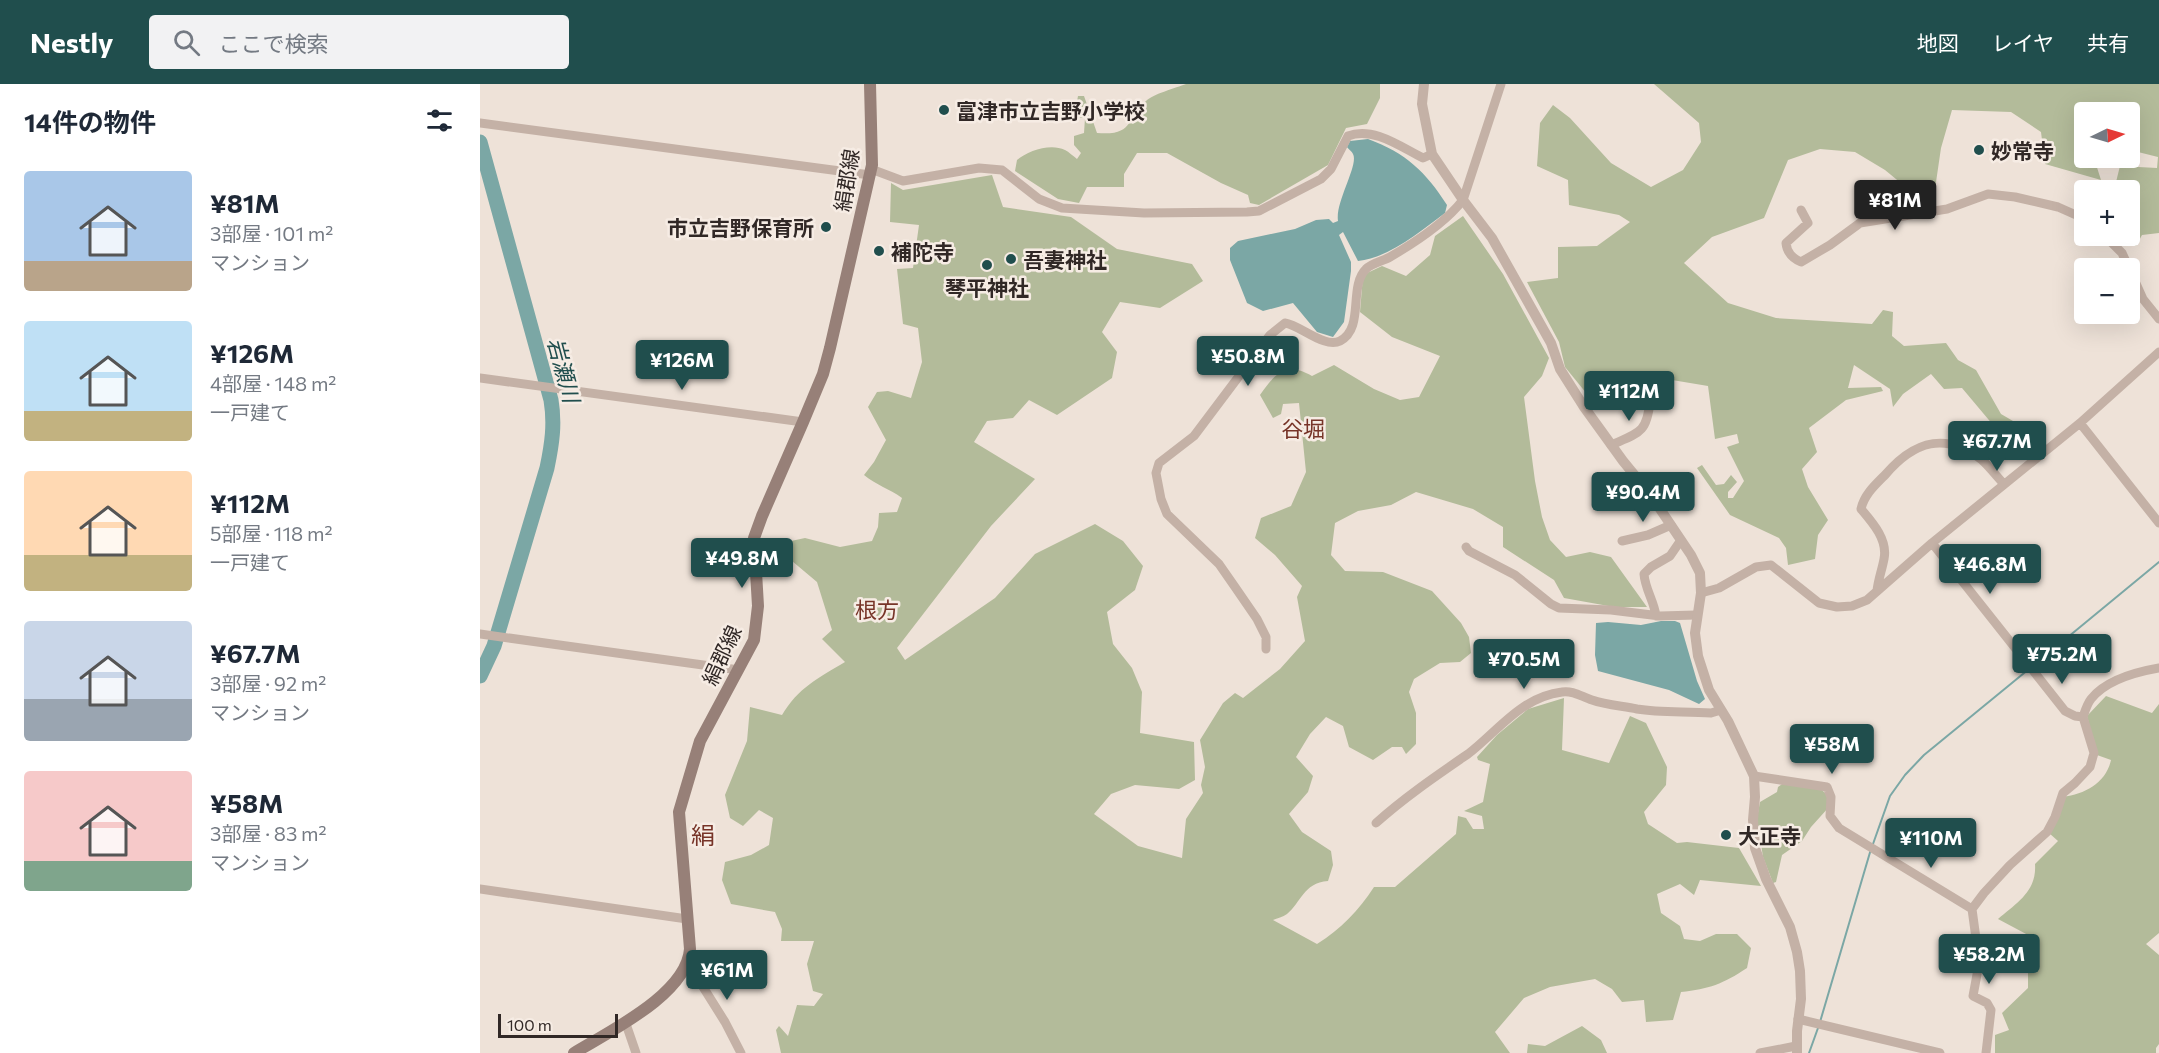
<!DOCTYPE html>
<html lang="ja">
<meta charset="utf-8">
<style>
body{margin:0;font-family:Commissioner,"Noto Sans JP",sans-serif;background:#f2f2f3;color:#1f2937;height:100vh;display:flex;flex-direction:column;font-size:22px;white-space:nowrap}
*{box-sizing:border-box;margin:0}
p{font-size:20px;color:#747a83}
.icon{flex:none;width:33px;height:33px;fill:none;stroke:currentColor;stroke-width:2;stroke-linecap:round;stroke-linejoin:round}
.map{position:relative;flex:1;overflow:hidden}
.panel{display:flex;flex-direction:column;background:#fff;width:480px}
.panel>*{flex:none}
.needle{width:39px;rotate:85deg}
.controls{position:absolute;left:1594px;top:18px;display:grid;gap:12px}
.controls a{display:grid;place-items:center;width:66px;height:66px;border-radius:6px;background:#fff;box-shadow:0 6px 24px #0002;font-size:30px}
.scale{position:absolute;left:18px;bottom:15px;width:120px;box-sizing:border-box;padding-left:6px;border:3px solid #312826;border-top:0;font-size:16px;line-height:21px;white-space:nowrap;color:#312826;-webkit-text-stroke:4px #f6ece4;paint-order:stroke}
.price{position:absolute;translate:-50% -51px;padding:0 14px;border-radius:6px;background:#204e4d;color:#fff;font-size:20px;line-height:39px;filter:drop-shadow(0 2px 3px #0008)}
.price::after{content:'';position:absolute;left:50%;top:36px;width:18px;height:14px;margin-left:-9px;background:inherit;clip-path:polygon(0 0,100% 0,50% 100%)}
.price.selected{background:#222;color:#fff}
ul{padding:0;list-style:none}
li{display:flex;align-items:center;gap:18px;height:150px;padding:0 24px}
li span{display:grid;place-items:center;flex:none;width:168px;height:120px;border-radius:6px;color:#555}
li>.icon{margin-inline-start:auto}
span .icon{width:72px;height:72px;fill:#fffc;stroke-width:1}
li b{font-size:26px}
h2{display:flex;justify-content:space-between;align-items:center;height:72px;padding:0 24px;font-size:26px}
header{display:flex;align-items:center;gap:36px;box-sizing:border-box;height:84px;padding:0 30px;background:#204e4d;color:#fff}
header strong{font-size:28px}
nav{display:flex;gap:33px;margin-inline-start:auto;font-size:21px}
.search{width:420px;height:54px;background:#f2f2f3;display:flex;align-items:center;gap:15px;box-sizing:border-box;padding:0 21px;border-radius:6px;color:#747a83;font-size:22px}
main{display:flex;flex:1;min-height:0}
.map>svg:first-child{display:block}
</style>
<header>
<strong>Nestly</strong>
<div class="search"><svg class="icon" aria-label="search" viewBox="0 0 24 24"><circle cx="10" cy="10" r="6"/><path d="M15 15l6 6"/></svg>ここで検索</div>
<nav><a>地図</a><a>レイヤ</a><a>共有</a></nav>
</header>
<main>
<section class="panel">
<h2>14件の物件<svg class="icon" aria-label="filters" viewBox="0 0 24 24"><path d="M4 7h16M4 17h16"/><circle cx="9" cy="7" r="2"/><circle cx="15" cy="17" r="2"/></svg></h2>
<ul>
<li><span style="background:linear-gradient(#a9c7e8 75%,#b9a48a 0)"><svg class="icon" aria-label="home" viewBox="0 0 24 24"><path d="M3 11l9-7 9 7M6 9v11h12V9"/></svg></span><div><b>¥81M</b><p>3部屋 · 101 m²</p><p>マンション</p></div></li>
<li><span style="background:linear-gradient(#bfe0f5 75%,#c2b280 0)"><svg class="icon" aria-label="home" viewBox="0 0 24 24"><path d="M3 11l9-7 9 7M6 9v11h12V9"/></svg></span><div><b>¥126M</b><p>4部屋 · 148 m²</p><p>一戸建て</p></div></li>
<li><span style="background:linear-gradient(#ffd9b3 70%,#c2b280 0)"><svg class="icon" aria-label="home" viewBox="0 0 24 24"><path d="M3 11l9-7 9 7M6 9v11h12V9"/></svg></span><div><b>¥112M</b><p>5部屋 · 118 m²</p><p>一戸建て</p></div></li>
<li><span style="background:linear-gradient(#c9d6e8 65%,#9aa5b1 0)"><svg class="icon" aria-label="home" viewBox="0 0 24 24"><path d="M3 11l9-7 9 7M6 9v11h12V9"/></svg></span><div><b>¥67.7M</b><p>3部屋 · 92 m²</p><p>マンション</p></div></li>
<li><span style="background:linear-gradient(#f6c9c9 75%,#7fa58c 0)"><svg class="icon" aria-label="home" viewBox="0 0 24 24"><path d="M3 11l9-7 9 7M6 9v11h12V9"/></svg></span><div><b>¥58M</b><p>3部屋 · 83 m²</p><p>マンション</p></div></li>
</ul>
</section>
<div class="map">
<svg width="1679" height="969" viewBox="0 0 1679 969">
<rect width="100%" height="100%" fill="#eee2d8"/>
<path fill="#b3bb9a" d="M706,0h194v14l-13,26 -21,4 -18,37 -69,40 -9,-2 -2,-8 -27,-12 -54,-30h-30l-13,21v13h-37l-8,16 -21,-4 -43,-28 2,-11c11,-9 33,-17 48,-10 4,2 8,6 12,9l4,-6 -7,-8v-9l10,-3 1,-15 -11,-1 4,-21h6l13,37c38,3 28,-14 49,-32 7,-7 30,-13 40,-17z
M1174,0h505v149l-17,2 -6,11 -12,-10h6l3,-45 -17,-9 4,-16 37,2 1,-11 -28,-7v-38h-45v46h9l7,22 -56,-16 -4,-32 -30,-20 -59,-2 -11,38 -6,41 -16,9 -34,-28 -30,-18 -35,-3 -32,11 -24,58 -52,19 -28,26 44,40 48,15 96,6 11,-14 10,2 -1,24 12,10 42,-3 12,17 18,10 25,44 24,14 9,19 -5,10 -25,-2v-17l-42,-50 -18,1 -13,-15 -28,20 -10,13 -3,-18 -36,-24 -6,23 33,-1 2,4 -37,9 -37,28 8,24 -15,17 6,18 20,33 -10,15 -3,24 -27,6 -2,-17 -7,-10 -49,-23 -33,-47 5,-3 14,20 8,-1 7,-9 6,7 -9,10v6h5l11,-17 -17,-34 12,-4 -2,-9 -22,5 -7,-53 -42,-7 -13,15 -62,5 -26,-32 -6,-25 -32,-60 31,-4v-31l39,-1 33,-24 -11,-7 -50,-10 -1,-25 -31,-14 3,-43 13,-18 17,13 41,45 40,24 32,-17 18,-28 -2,-19z
M512,91l11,32 68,10 46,32 75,15 11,17 -43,27 -40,-6 -18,30 15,20 -5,26 -55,37 -28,-15 -16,18 -26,3 -13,21 61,37 -44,47 -94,122 8,12 90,-62 40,-44 60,-30 28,17 20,25 -8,24 -28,22 6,32 19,24 10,24 -2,41 54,9 1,38 -16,9 -44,-4 -24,9 -17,20 44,32 44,12 4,-39 17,-26 -2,-8 4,-18 -5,-27 23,-37 12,-10 8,5 37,-29 25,-28 -8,-44 5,-11 -27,-31 -20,-17 6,-20 30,-12 15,-34 -7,-69 -16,1 -2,10 -8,4 -13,-23c16,-22 25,-34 52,-19l22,-11 40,24 26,11 19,-3 21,-41 -48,-19 -32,-25 3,-37 19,-9 24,10 24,-21 5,-19 28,-20 40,58 46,84 -7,18 -18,21 11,84 7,36 8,23 16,17 24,-5 21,5 36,50h-33l-50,-9 -10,-18 -51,-33v-20l-30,-18 -57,-17 -25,13 -33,6 -23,12 -4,32 14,16 38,1 49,19 29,32 8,14 2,16 -11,9 -20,1 -26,16 -5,13 7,21v31l-10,10 -4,-7h-10l-19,13 -24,-13 -6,-21 -17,-9 -16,17 -14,23 17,19 -5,16 -19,22 13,18 29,19 2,14 -5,16c-25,2 -27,22 -41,33 -4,3 -10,4 -14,6l44,24c24,-15 42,-34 57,-57h21l61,-53 2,-18 8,2 7,11h11l-2,-13 -18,-5 19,-9 7,-38 -12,-4 -1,-3 20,-22 31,-26 36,-11 -2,52 47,13 21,-47 16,7 21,44 -1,18 -22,27 4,12 29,19 10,-1 52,6 22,38 -61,-6 -6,15 -14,-11 -23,10 4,19 19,13 4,13 16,2 16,-7h21l14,14 -4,20c-24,16 -38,21 -66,24l-8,28 -27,2 -2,-22 -22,2 -10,-13 -17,-10 -45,8 -26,11 -29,34 15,21h-729l-5,-23 3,-4 9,10 9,-31 17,1 9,-12 -10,-3 -6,-27 7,-23h-33l1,-12 -7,-17 -44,-8 -9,-24 3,-18 26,-7 18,-10 4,-27 -14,-8 -16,16 -13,-8 -5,-23 22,-54 3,-34 32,8c16,-27 36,-37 63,-53l-23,-23 10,-9 -15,-48 -25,-21 -1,-20 14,-3 35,9 32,-6 6,-14 1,-14 18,-1 5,-14c-12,-9 -26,-13 -38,-23l10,-13 12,-22 -18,-33 9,-15 11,-1 23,7 11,-36 -4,-34 -15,-4 -6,-55 16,-1 6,-43 -29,-3 1,-39 12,7z
M1626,612l46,17 7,-9v229l-13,11 13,11v89l-3,4v5h-161v-18l14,-5 -7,-17 26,-25v-53l-30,-16c19,-16 39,-28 37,-55l23,-23 -9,-8 14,-36c22,-3 43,-14 48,-37l-14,-5 -10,-39z
M1305,698l37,8 6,6 1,11 -18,20 -9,14 -20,14 -6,27 -3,1 -10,-26 -6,-39 3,-16 17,-10 1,-5z
M1102,942l19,14 6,13h-80l1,-9 17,2z"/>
<path fill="#7ba7a5" d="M888,55c38,14 58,33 79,66l-2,8c-24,18 -56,45 -87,48l-15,-29 -4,3 12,27v9l-7,51 -11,15 -16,-5 -24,-29 -30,8 -16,-8 -17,-43v-12l8,-7 57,-12 21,-9 13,-1 4,4 5,-2c-3,-19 21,-56 15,-67 -1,-3 -5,-5 -6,-7l3,-6z
M1181,537h14l5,2 17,58 8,18 -6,5 -30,-14 -71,-19 -3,-16 1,-32 12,-1 33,3z"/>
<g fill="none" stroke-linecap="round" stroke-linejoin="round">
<path stroke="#7ba7a5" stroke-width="2" d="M1554,581l125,-103
M1393,760l17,-48 15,-21 19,-20 105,-86
M1340,938l51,-173
M1329,969l9,-25"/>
<path stroke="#7ba7a5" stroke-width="15" d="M0,58l71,258c4,24 1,44 -4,68l-53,178 -14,30"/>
<path stroke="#c4b1a6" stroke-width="9" d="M0,39l390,52
M391,85l32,12 76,-13 23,2 37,29 23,9 82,5 103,-1 12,-1 62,-32 10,-10 17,-33c25,-10 53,11 75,22l9,-4
M1321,126l7,13 -22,20c1,10 6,15 15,19l29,-17 30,-22 87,-14 41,-15 27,3 43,10 27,12
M1625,152l17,17 7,15
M1650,186l13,29 16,20
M0,294l323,44
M1600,339l79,100
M1131,361c28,-12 36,-12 39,-44
M1142,457l26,-6 23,-10
M1452,459l133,168 10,5 8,1
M986,463l3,4 46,24 36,29 8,4 52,2 49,6 36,-1
M1397,507c1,-11 5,-21 7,-32 4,-19 -11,-36 -23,-50 3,-14 14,-24 24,-34 29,-34 60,-44 97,-15 8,7 15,17 22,24
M1221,509l18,-5 37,-21 15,-2 48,38 18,4 15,-1 15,-6 65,-57 148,-120 79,-71
M1176,532c-2,-15 -11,-27 -12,-42l7,-7 19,-11 11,-16
M0,550l259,36
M786,565v-12l-9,-18 -22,-32 -16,-23 -52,-50 -6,-15 -5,-26 3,-10 35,-27 76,-101 15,-12c15,2 40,26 55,18 25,-13 8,-54 26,-72 5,-6 17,-8 24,-12 26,-15 55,-34 73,-57l38,-116
M1274,692l73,11 4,10 -1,19 9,12 133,81
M896,739c29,-26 60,-47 92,-69 30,-23 53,-57 94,-62 11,-2 20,5 30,8 14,5 31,6 45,9 24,4 50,2 74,4l10,-3
M0,805l207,30
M208,879l37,59 16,31
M1318,935l142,34
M145,937l11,32
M1280,969l36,-7
M1506,969l5,-43 -4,-7 -14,-7 5,-27 -1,-23 -5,-37 12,-16 26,-28 37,-33 8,-15 8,-24 12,-10 15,-16 4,-14 -11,-36c2,-6 4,-13 8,-18 15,-19 45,-27 68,-31"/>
<path stroke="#c4b1a6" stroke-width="10" d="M944,0l-2,20 10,50 31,46 29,38 59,105 9,26 24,38 39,54 27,33 41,61 9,18 1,20 -6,40 3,23 11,34 19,31 26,55 1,21 -2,23 2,28 11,31 24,48 7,25 3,19 1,28 -4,32v22"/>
<path stroke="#978078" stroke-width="12" d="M94,969c36,-22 113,-59 116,-104l-11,-137 21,-71 54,-101 4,-34 -4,-68 8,-22 41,-94 20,-48 7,-26 42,-183 -2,-81"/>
</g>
<g fill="#204e4d" stroke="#f6ece4" stroke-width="2">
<circle cx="464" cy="26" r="6"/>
<circle cx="1499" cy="66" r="6"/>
<circle cx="346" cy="143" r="6"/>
<circle cx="399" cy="167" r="6"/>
<circle cx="531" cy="175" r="6"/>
<circle cx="507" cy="181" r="6"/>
<circle cx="1246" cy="751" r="6"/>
</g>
<g text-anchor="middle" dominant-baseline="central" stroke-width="5" stroke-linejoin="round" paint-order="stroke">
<g font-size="21" font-weight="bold" fill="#312826" stroke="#f6ece4" text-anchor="start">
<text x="476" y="26">富津市立吉野小学校</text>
<text x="1511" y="66">妙常寺</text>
<text x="334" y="143" text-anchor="end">市立吉野保育所</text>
<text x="411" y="167">補陀寺</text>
<text x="543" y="175">吾妻神社</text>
<text x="507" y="203" text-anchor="middle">琴平神社</text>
<text x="1258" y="751">大正寺</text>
</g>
<g font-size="21" fill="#312826" stroke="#f6ece4">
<text transform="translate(366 96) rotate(-81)">絹郡線</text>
<text transform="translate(241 571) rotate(-65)">絹郡線</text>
</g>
<g font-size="22" font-style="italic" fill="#204e4d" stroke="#f6ece4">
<text transform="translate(84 286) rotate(75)">岩瀬川</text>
</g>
<g font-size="22" fill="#773428" stroke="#f6ece4">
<text x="823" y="344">谷堀</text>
<text x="397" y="525">根方</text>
</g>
<g font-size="24" fill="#773428" stroke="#f6ece4">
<text x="223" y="750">絹</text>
</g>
</g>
</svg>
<div class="controls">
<a><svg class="needle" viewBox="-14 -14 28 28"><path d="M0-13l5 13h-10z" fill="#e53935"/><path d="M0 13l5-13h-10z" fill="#747a83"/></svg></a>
<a>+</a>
<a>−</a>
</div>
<div class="scale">100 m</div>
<b class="price selected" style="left:1415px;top:147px">¥81M</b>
<b class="price" style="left:768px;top:303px">¥50.8M</b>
<b class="price" style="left:202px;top:307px">¥126M</b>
<b class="price" style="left:1149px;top:338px">¥112M</b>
<b class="price" style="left:1517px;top:388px">¥67.7M</b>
<b class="price" style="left:1163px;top:439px">¥90.4M</b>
<b class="price" style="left:262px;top:505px">¥49.8M</b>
<b class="price" style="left:1510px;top:511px">¥46.8M</b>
<b class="price" style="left:1582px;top:601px">¥75.2M</b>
<b class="price" style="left:1044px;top:606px">¥70.5M</b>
<b class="price" style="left:1352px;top:691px">¥58M</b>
<b class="price" style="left:1451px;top:785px">¥110M</b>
<b class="price" style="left:1509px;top:901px">¥58.2M</b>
<b class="price" style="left:247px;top:917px">¥61M</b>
</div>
</main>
